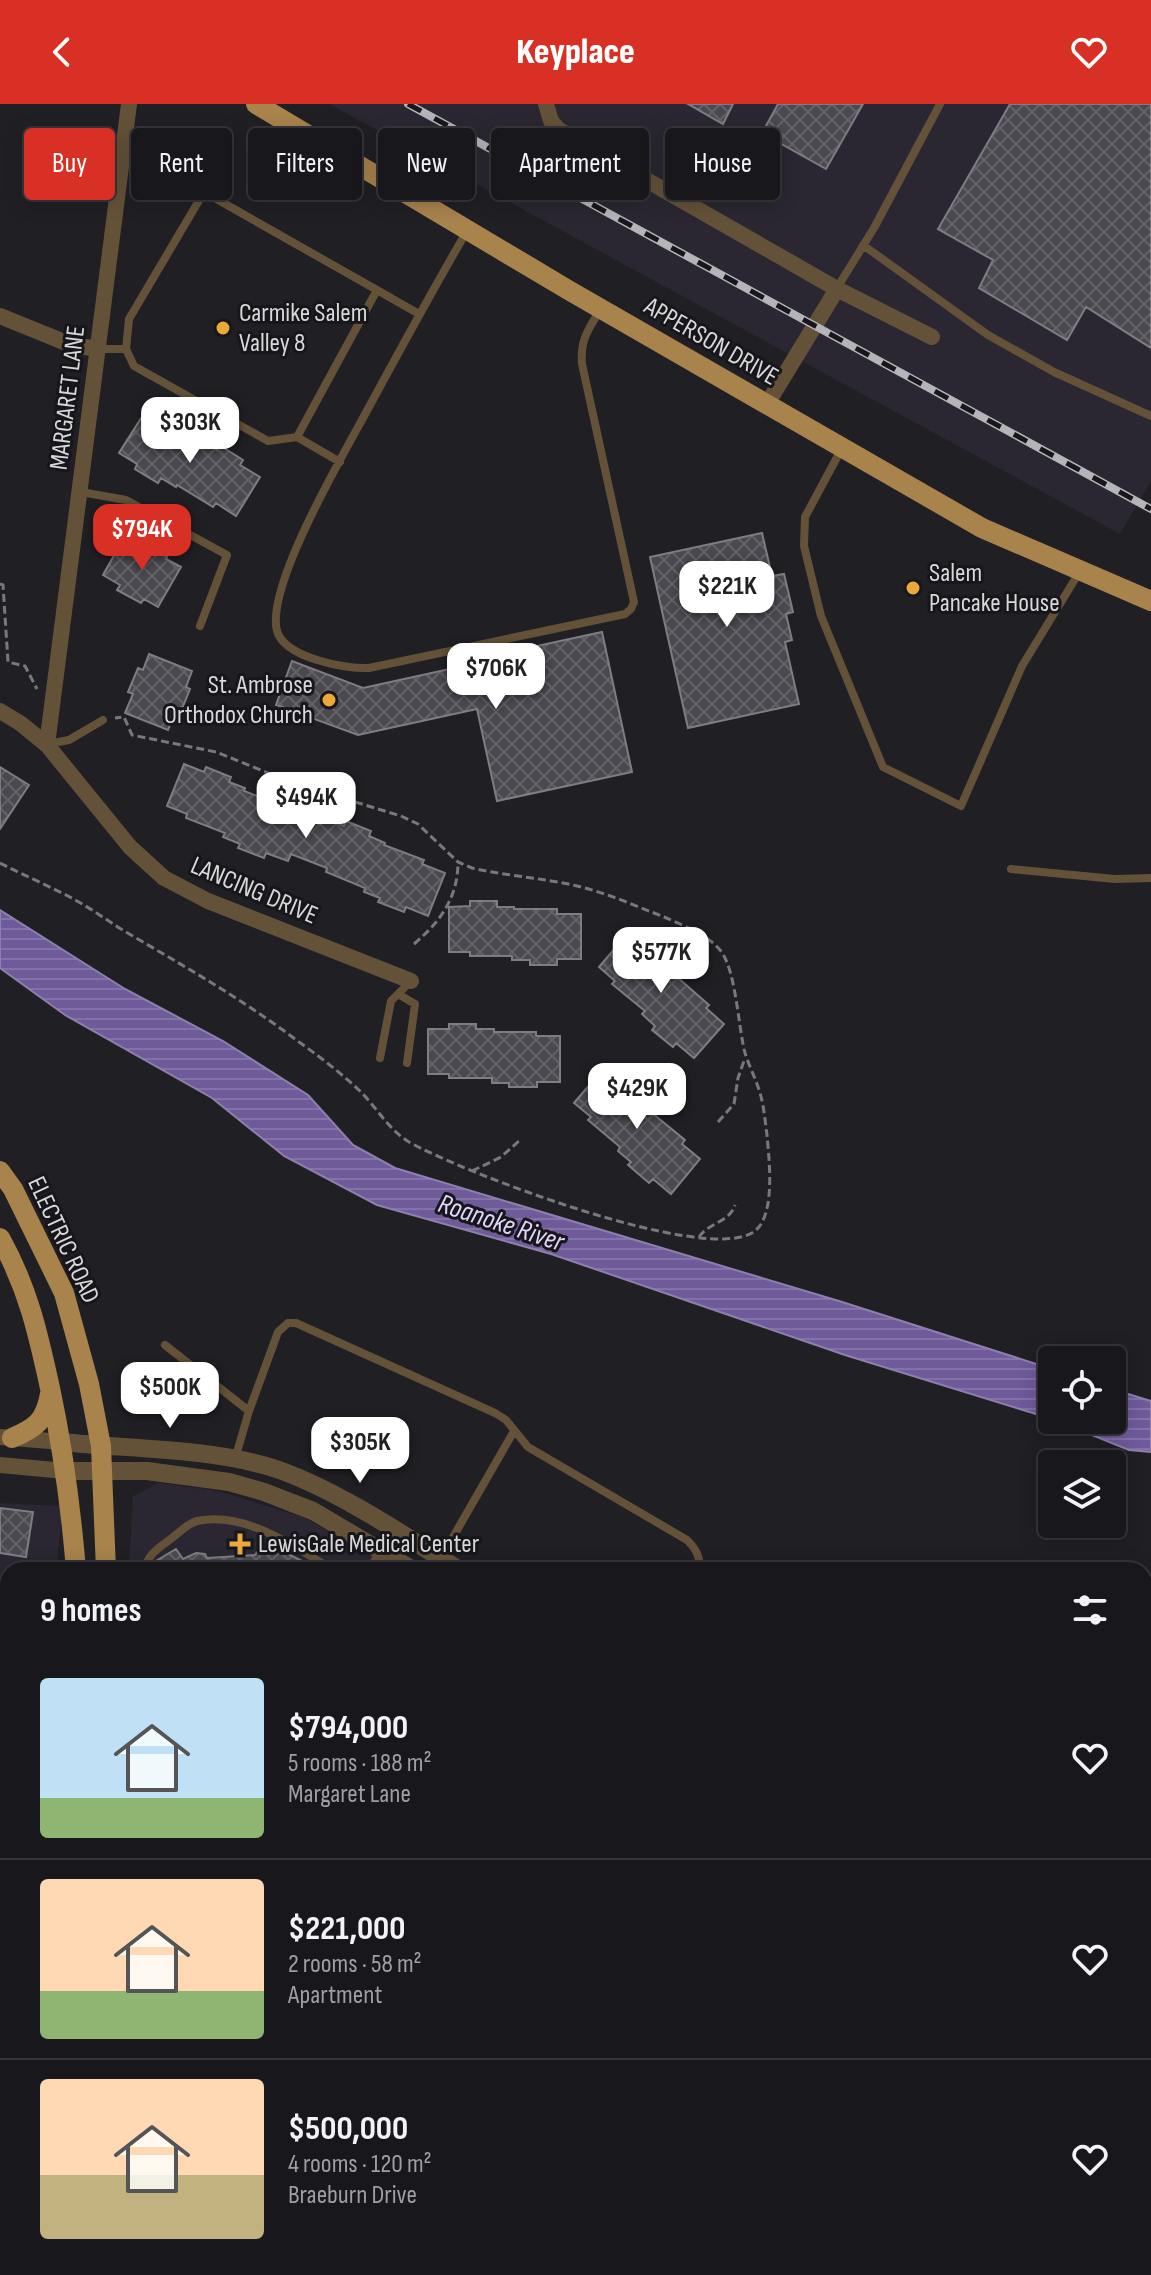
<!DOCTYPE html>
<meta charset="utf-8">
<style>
body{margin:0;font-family:"Sofia Sans Condensed",sans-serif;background:#212024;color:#f1f3f6;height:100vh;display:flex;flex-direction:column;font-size:30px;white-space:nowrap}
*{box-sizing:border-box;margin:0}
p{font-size:26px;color:#9f9fa3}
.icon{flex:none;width:44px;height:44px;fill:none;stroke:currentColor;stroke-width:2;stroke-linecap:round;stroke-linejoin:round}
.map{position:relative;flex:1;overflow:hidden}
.sheet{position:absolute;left:0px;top:1458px;width:1152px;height:714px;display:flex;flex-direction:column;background:#18171b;border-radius:24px 24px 0 0;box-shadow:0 4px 20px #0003,0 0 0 2px #36363a}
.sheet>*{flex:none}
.hud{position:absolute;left:24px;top:24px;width:1104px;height:72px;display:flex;gap:16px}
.fabs{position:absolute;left:1038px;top:1242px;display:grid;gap:16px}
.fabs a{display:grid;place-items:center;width:88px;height:88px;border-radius:8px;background:#18171b;box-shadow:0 4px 20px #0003,0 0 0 2px #36363a;font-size:40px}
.price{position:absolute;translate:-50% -68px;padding:0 18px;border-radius:16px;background:#fff;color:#222;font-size:26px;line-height:52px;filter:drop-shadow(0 2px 4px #0008)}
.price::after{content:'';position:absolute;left:50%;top:48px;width:24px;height:18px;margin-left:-12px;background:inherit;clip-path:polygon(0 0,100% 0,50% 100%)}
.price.selected{background:#d93025;color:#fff}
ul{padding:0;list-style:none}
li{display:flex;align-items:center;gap:24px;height:200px;padding:0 40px}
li+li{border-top:2px solid #36363a}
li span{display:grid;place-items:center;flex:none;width:224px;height:160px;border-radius:8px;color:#555}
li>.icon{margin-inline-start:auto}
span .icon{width:96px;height:96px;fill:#fffc;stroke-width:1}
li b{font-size:34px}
h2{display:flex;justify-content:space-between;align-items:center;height:96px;padding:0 40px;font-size:34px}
.tag{padding:0 28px;border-radius:8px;background:#18171b;box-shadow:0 4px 20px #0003,0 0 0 2px #36363a;font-size:28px;line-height:72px}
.tag.selected{background:#d93025;color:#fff}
header{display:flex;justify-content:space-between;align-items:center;height:104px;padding:0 40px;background:#d93025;color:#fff;font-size:36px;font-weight:800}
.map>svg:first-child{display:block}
</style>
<header><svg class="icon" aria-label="back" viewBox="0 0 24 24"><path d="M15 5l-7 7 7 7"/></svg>Keyplace<svg class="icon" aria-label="heart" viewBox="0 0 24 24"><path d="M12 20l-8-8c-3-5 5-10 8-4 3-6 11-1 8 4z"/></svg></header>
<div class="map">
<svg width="1151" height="2171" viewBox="0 0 1151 2171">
<defs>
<pattern id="water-rules" width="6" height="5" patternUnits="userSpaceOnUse" patternTransform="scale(2)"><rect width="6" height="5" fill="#6f5a9a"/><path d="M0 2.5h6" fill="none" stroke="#8371a8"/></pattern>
<pattern id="building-cross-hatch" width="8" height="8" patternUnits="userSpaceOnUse" patternTransform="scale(2)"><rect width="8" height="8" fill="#4a494f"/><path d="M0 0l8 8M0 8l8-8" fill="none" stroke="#636268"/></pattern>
</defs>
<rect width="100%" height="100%" fill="#201f24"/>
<path fill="#2a2732" d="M329,0h822v377l-31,53z
M159,1379l59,8 85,26 94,53h-268l4,-74z
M0,1399l63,3 -7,64h-48v423l-8,-1z
M1144,1660h7v511h-746l-21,-7h760z"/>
<path fill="url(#water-rules)" stroke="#8e80ad" stroke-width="2" d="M0,806l125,79 98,52 85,54 45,50 42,23 444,133 213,68v50l-207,-64 -294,-101 -174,-49 -93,-49 -72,-58 -147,-83 -65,-47z
M1112,1285l39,12v51l-22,-2 -74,-30h57z"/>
<path fill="url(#building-cross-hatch)" stroke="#7f7d83" stroke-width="2" d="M688,0h45l-10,20z
M778,0h85l-37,65 -64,-36z
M1010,0h141v244l-65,-41 -19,33 -88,-52 14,-28 -55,-31z
M143,311l18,11 3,-4 36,22 2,-4 15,10 2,-5 24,15 -3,5 20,12 -24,39 -20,-13 -3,4 -36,-22 -1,2 -15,-9 -3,5 -23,-14 2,-5 -18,-11z
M762,429l10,43 12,-2 9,38 -7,2 6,26 -7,2 14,62 -111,24 -38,-171z
M125,432l18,10 3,-4 22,12 -2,5 15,8 -23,40 -14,-8 -3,4 -24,-13 3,-5 -17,-10z
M602,528l30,140 -135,29 -20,-92 -119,26 -82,-30 16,-44 71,27 105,-23 -1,-4z
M149,550l43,17 -6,16 4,2 -10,25 -5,-2 -7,18 -43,-17 8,-19 -5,-2 10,-24 5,2z
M184,660l20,8 2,-5 25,10 -2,5 16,6 -1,3 40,15 -2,4 39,15 3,-7 20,8 2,-5 25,10 -2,5 16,7 -1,2 40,15 -2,4 23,9 -17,43 -22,-9 -2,5 -26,-10 2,-4 -16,-6 1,-4 -39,-16 1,-4 -36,-14 -3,7 -22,-8 -2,5 -26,-10 2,-4 -17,-7 2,-4 -39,-15 1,-4 -20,-8z
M0,663l29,18 -29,44z
M470,797h27v6h17v2h43v5h24v45h-24v6h-27v-5h-18v-4h-42v-4h-21v-45l21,-1z
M629,828l16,14 3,-4 21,18 -4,4 13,11 -1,2 32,28 -3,3 18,16 -30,34 -18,-15 -3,4 -21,-17 3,-4 -13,-12 3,-3 -33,-27 3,-3 -16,-14z
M449,920h27v5h18v3h42v4h24v46h-23v5h-28v-4h-17v-5h-43v-4h-21v-45h21z
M604,964l16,14 3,-4 21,17 -3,5 13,11 -2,2 33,27 -3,4 18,15 -29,35 -18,-15 -4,4 -21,-18 3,-3 -13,-11 2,-4 -32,-27 3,-3 -17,-14z
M0,1404l33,4 -7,45 -26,-4z
M276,1444l44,22h-168l4,-9 20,-12 7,10 13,-6 9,1 2,4 48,-3 3,-4 17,-1z"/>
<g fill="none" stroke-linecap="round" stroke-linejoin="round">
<path stroke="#79787c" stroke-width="3" stroke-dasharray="8 4" stroke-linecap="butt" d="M0,480l3,1 5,77 17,4 12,23
M0,759c25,13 52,24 77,38 18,10 35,23 54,34 58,34 114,66 168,107 21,15 42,31 61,49 17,17 29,39 49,51 51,29 299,125 346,89 21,-17 14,-72 12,-96 -2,-14 -3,-29 -7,-42 -4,-14 -11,-27 -15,-40 -7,-27 -9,-84 -25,-103 -13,-16 -38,-25 -56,-33 -28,-11 -57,-24 -87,-31 -34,-8 -70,-10 -105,-18l-14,-6 -40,-38 -17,-8 -108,-33 -77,-31 -84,-17 -8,-18 -9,1
M414,840c26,-22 44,-46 44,-82
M718,1018l16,-18 4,-26 7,-20
M472,1067l29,-14 18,-16
M699,1133c9,-14 31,-15 36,-32"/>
<path stroke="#645238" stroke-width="8" d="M204,88l173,98 -80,147 -29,4 -134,-75 -8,-17 3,-30z
M467,127c-34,58 -66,117 -98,176 -23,43 -104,179 -92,224 8,27 68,38 92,37l256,-54 6,-5 3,-7 -52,-238c-2,-24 6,-34 18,-54
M863,141l125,90 66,37 97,44
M837,184l37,-60 66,-124
M377,186l42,24
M98,245h28
M297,333l43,25
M842,344l-37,69 -1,29 17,70 62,151 78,39 61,-140 58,-95
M81,388l45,8 101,55 -27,71
M48,640l21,-4 34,-20
M1011,765l104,10 36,-1
M398,890l17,10 -8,59
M380,954l11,-57 19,-19
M165,1241l84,66
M235,1355l14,-48 29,-79 10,-9h8l199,90 11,7 22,27 159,93c9,9 14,17 12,30
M441,1454l73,-127
M145,1466c2,-16 15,-23 27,-32 7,-5 16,-15 25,-17 50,-10 96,26 137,49
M369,1466l24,-40
M0,1500l8,1
M0,1549l8,1
M1144,1588h7
M0,1697l8,1
M1144,1716l7,1
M1144,2041h7
M141,2164l8,4 1,3
M402,2164l20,7
M732,2164l11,7
M87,2171l1,-7
M495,2171l2,-7
M546,2171l3,-7
M666,2171v-7
M688,2171l16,-7
M911,2171l2,-7"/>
<path stroke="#645238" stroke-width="16" d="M546,0l5,17 8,9 278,159 95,48
M0,212l69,28 28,5
M767,300l70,-115
M0,607l20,12 27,22 83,102 34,31 44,23 203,80
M47,641l82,-641
M0,1333l62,5
M0,1361l65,6
M211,2164l1,7"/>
<path stroke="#645238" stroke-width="18" d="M62,1338c65,7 145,6 208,25 61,19 134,68 189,103
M65,1367h82l82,11 35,10 49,19 100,59
M1144,1629h7
M1144,1653h7
M312,2164l20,7"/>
<path stroke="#a8834c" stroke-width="20" d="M256,0l314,187 412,237 169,73
M0,1067l13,18 51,104 25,91 12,62 5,124
M0,1134c28,50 38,95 50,150 13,61 21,121 26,182
M12,1334c24,-10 33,-17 38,-44
M0,2068l8,-43
M26,2171l1,-7"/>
<defs>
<path id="rail" d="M408,0l743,405"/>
</defs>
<use href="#rail" stroke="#b5b4b8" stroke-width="8"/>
<use href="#rail" stroke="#17161a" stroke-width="5" stroke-dasharray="15" stroke-linecap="butt"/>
</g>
<g fill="#eca93a" stroke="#17161a" stroke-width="3">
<circle cx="223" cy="224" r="8"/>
<circle cx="913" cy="484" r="8"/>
<circle cx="329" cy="596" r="8"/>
<path d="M236 1428h8v8h8v8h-8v8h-8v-8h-8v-8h8z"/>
</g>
<g text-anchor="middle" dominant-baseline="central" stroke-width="6" stroke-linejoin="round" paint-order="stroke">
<g font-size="26" fill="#d8d7da" stroke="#17161a" text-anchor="start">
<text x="239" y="209">Carmike Salem<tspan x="239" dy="30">Valley 8</tspan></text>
<text x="929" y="469">Salem<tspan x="929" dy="30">Pancake House</tspan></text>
<text x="313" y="581" text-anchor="end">St. Ambrose<tspan x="313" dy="30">Orthodox Church</tspan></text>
<text x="258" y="1440">LewisGale Medical Center</text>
</g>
<g font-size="26" fill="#d8d7da" stroke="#17161a">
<text transform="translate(711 238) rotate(30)">APPERSON DRIVE</text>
<text transform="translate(68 294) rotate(-83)">MARGARET LANE</text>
<text transform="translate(254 787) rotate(23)">LANCING DRIVE</text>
<text transform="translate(63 1136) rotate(65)">ELECTRIC ROAD</text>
</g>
<g font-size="28" font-style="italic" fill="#dfd5fb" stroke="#17161a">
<text transform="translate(501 1119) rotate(18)">Roanoke River</text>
</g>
</g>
</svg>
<div class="fabs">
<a><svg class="icon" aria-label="locate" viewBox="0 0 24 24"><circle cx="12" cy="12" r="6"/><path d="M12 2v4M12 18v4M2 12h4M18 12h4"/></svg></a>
<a><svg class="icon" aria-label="layers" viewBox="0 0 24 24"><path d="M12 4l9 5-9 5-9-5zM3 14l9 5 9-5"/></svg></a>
</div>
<b class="price" style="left:190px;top:361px">$303K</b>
<b class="price selected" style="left:142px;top:468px">$794K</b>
<b class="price" style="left:727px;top:525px">$221K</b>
<b class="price" style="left:496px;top:607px">$706K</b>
<b class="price" style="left:306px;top:736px">$494K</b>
<b class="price" style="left:661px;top:891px">$577K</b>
<b class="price" style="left:637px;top:1027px">$429K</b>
<b class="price" style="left:170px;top:1326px">$500K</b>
<b class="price" style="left:360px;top:1381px">$305K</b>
<div class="hud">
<a class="tag selected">Buy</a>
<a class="tag">Rent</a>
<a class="tag">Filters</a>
<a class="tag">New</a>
<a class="tag">Apartment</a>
<a class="tag">House</a>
</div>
<section class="sheet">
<h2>9 homes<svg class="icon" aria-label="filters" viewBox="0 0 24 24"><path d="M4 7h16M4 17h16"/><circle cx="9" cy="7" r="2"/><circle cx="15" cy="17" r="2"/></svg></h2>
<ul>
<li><span style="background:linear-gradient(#bfe0f5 75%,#8fb573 0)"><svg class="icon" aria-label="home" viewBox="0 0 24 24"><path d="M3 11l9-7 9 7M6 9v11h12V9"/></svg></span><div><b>$794,000</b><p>5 rooms · 188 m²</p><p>Margaret Lane</p></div><svg class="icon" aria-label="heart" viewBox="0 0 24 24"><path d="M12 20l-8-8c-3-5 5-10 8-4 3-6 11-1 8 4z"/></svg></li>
<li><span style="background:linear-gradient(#ffd9b3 70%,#8fb573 0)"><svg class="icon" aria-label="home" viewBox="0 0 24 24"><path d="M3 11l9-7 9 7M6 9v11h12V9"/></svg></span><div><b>$221,000</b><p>2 rooms · 58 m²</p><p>Apartment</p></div><svg class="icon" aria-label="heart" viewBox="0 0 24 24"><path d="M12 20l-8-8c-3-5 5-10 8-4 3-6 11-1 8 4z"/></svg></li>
<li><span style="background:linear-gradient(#ffd9b3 60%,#c2b280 0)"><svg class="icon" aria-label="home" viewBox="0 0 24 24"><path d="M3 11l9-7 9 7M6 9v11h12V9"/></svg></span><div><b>$500,000</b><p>4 rooms · 120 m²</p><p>Braeburn Drive</p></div><svg class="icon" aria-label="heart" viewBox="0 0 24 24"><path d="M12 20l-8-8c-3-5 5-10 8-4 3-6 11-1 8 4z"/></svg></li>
</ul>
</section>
</div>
